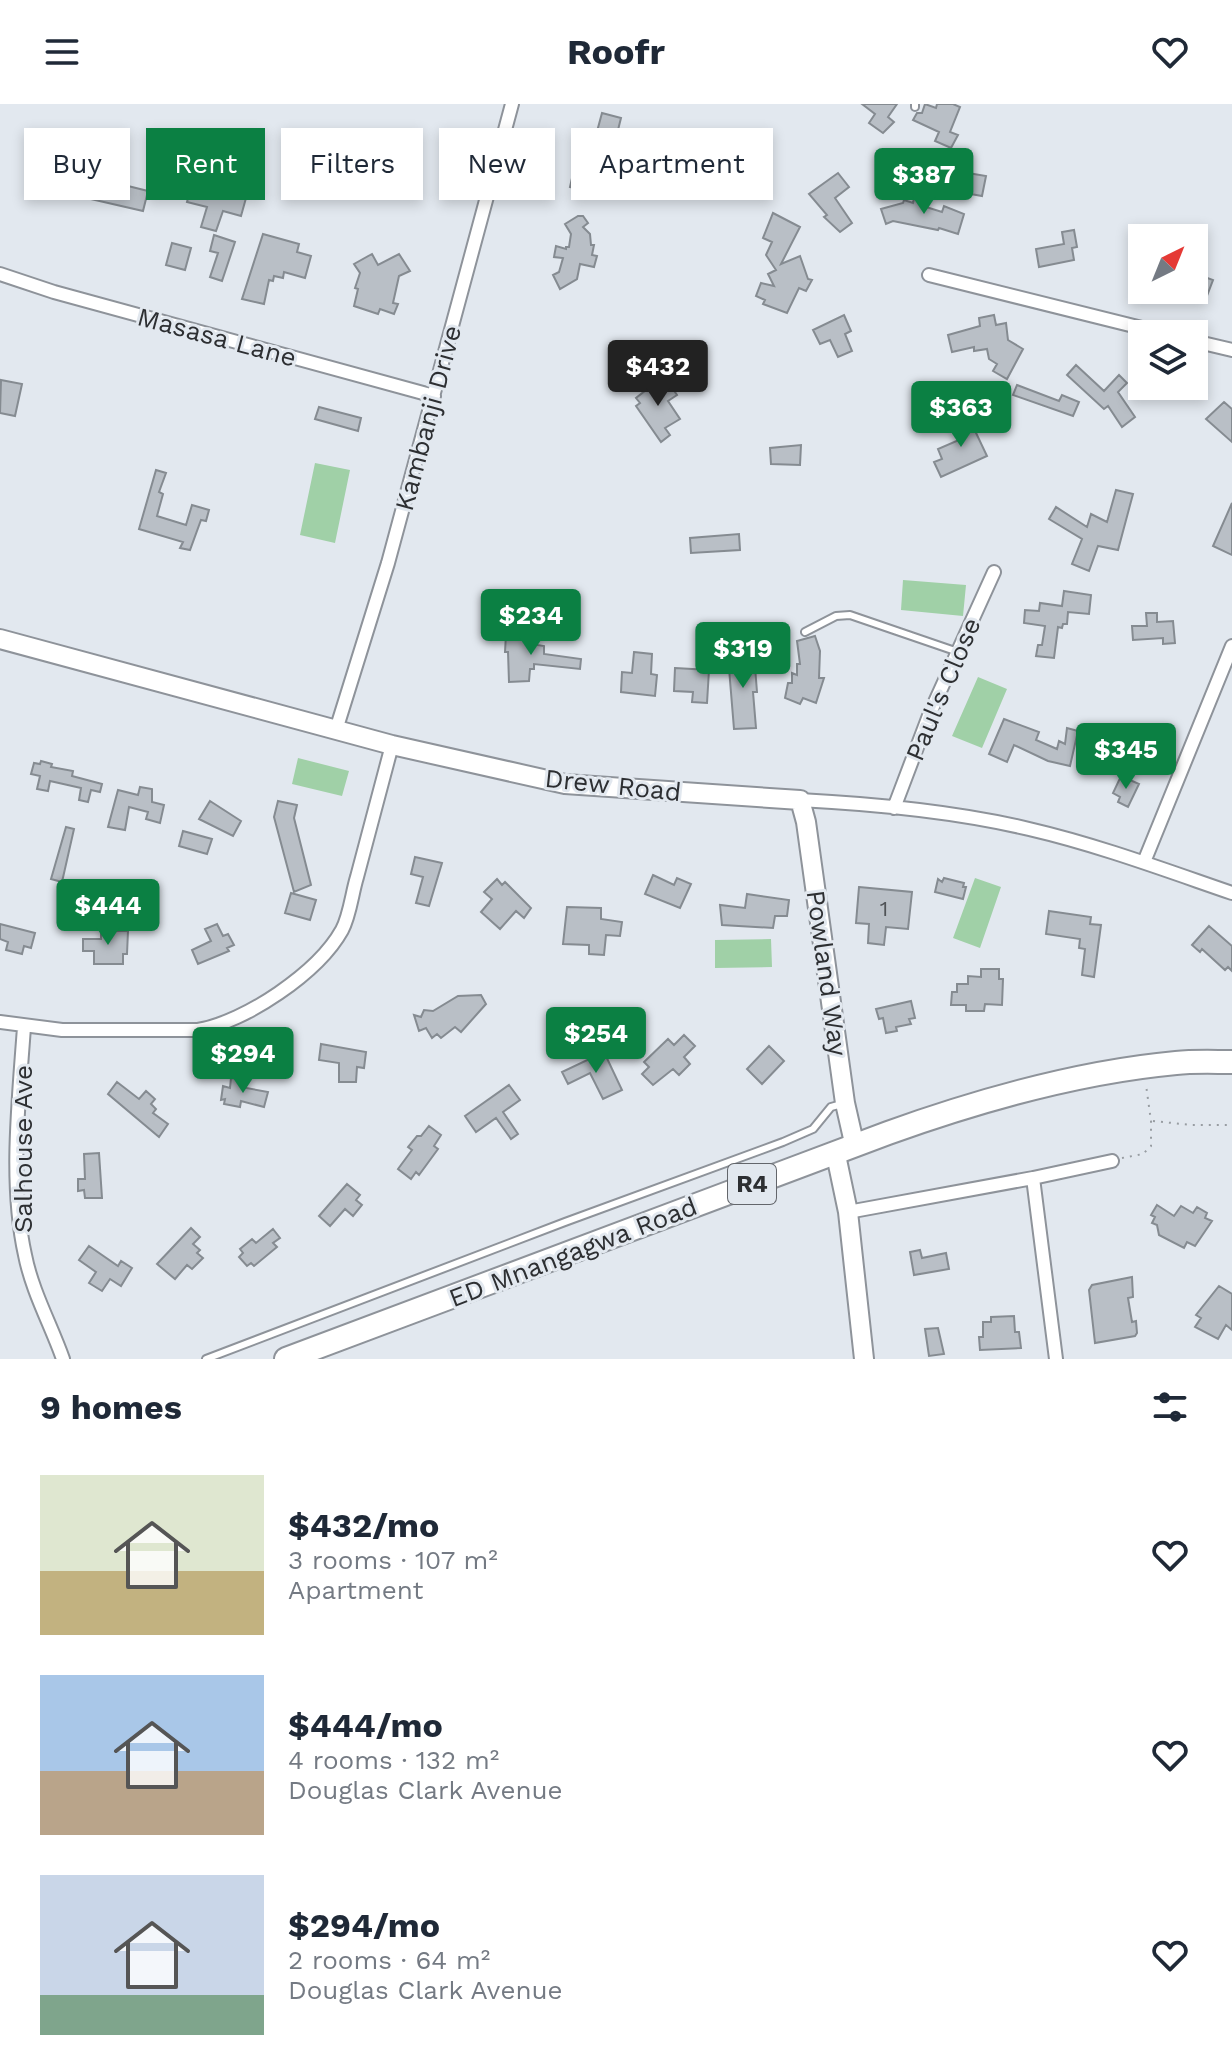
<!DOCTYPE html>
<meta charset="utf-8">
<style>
body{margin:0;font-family:"Work Sans",sans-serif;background:#f6f6f7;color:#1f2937;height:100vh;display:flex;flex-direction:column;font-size:30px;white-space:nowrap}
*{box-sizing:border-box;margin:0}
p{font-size:26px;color:#747a83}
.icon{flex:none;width:44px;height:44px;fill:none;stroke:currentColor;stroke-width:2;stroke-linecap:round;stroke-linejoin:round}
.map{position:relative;height:1255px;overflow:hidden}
.drawer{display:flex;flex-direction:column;background:#fff;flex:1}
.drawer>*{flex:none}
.guide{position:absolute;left:24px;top:24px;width:800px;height:72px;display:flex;gap:16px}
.needle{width:52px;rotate:43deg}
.fabs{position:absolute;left:1128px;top:120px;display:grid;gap:16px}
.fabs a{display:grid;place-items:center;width:80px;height:80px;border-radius:0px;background:#fff;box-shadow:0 4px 12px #0003;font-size:40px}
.price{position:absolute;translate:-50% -68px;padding:0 18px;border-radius:8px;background:#0b8043;color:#fff;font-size:26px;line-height:52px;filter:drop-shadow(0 2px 4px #0008)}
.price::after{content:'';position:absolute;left:50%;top:48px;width:24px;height:18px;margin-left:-12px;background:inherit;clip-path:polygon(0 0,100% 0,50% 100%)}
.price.active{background:#222;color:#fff}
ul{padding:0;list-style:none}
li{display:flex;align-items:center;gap:24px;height:200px;padding:0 40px}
li span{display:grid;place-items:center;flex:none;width:224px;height:160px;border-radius:0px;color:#555}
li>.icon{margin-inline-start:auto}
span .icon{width:96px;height:96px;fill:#fffc;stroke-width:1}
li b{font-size:34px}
h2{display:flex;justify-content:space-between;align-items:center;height:96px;padding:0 40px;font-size:34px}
.tag{padding:0 28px;border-radius:0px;background:#fff;box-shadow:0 4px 12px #0003;font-size:28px;line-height:72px}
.tag.active{background:#0b8043;color:#fff}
header{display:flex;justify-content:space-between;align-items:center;height:104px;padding:0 40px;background:#fff;font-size:36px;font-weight:700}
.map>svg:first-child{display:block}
</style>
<header><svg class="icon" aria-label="menu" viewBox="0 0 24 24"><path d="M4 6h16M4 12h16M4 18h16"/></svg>Roofr<svg class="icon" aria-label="heart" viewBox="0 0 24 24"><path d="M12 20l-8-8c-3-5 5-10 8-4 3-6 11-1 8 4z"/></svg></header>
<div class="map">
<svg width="1232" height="1255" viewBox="0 0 1232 1255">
<rect width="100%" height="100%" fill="#e2e8ef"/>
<path fill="#a0d0a7" d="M315,359l35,7 -15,73 -35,-8z
M903,476l63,5 -3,31 -62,-6z
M978,573l29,12 -25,59 -30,-12z
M298,654l51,13 -7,25 -50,-12z
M975,774l26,9 -21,61 -27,-10z
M771,835l1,28 -57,1v-28z"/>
<path fill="#b9bfc6" stroke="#858b91" stroke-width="2" d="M862,0h35l-9,13 6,5 -11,11 -14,-10 6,-9z
M925,0l11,4 1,-4h16l7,3 -10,25 8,3 -7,13 -16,-7 4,-9 -26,-12 4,-7h5z
M602,9l19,5 -4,16 21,5 -7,27 -12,-3 -7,29 -17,-4 -1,5 -24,-6 7,-31 4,1 3,-9 8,2z
M98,55l20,5 -3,11 11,3 -2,7 24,6 -5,20 -74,-17 2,-9 -5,-1 4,-13 23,7z
M838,69l11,14 -14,11 17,25 -12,9 -16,-15 3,-2 -18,-21z
M968,69l18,3 -4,20 -17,-3z
M191,83l55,11 -5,18 -18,-5 -7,20 -15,-4 6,-20 -20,-5z
M915,90l11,4v9l16,5 2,-6 20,8 -6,20 -19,-6 -1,2 -45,-9 -7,3 -5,-15 22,-6 1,-3 9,3z
M773,109l27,14 -19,37 19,-8 8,23 4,1 -6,11 -7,-3 -12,25 -24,-9 2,-4 -9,-4 5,-13 13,3 -6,-12 8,-4 -10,-15 6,-13 -9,-4z
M578,112h5l5,7 -5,4 7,7 1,11h3l-2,10 5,1 -3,11 -14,-3 -3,15 -17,10 -7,-14 6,-3 4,-14 -9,-1 2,-11 10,3v-2h3l2,-13 -6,-10z
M1074,126l3,17 -5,1 2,12 -35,7 -3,-18 28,-5 -2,-12z
M263,130l36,10 -2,8 14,4 -6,22 -21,-6 -1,6 -9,-2 -1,5 -4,-1 -5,24 -22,-5z
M214,131l21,7 -13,39 -12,-4 8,-24 -8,-2z
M172,139l19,5 -6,22 -19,-5z
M372,150l6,11 21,-11 11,17 -11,5 -6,27 5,1 -4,10 -14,-5 -2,5 -24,-8 4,-17 -3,-1 5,-15 -6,-9z
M1194,169l19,7 -8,21 -11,-4z
M844,211l7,16 -6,3 7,17 -14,6 -8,-17 -10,4 -7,-14z
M994,211l2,10 10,-2 2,17 15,9 -16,30 -14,-8 4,-7 -8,-5 -2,-10 -13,2v-4l-22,5 -4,-17 32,-9 -1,-8z
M1076,261l28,26 15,-16 8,8 -9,9 17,25 -13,10 -14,-21 -4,3 -37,-34z
M664,272l13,19 -9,6 12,18 -15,9 5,7 -9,7 -25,-36 4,-3 -4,-5z
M1,276l21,4 -7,32 -15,-3z
M1017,281l42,16 3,-6 17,7 -6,14 -60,-21z
M1224,298l8,7v33l-26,-23z
M319,303l42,11 -3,13 -43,-12z
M968,312l19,40 -46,21 -7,-15 8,-3 -4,-10 21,-9 -8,-16z
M801,341l-1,20 -29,-1 -1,-16z
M156,366l10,3 -7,19 4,2 -6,22 29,9 6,-20 17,5 -3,11 -5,-1 -11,30 -10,-2 3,-6 -44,-13z
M1116,386l17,4 -15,56 -20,-4 -9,25 -17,-7 10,-25 -33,-20 7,-12 31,20 4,-13 16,8z
M1232,399v52l-19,-9z
M739,430l1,16 -49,3 -1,-15z
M1064,487l27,4 -2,19 -21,-2 -1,12h-4l-1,4 -4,-1 -4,31 -18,-2 2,-11h4l3,-19 -21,-3 1,-13 14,1 1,-8 22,3z
M1146,509h11v9l16,-1 2,22 -12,1v-6l-30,2 -1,-14h15z
M515,528l22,1v12l7,1v8l37,5 -1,10 -46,-5v5h-4l-1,12 -20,1 -1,-30h-3l1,-18 9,1z
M815,532l5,15 -1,27h5l-8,25 -13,-5 -3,6 -15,-6 3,-15h4v-10l5,2v-11h3l-3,-23z
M634,548l18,2 -1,20 6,1 -2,21 -34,-4 1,-20 10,1z
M754,550l3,38h-4l3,36 -22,1 -6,-73z
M675,564l34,2 -2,33 -15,-1 1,-10 -19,-1z
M1004,615l35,13 -3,8 21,9 2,-8 6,3 2,-16 11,3 -8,35 -22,-5 -34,-16 -7,17 -18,-8z
M41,657l11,3 -1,3 22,4 -1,5 30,8 -2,8 -9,-2 -3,12 -9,-2 2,-12 -31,-7 -2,10 -11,-2 3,-13 -9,-2 3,-11 6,1z
M1121,672l18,8 -11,23 -10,-5 2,-5 -7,-4z
M140,683l12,2v13l12,3 -4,18 -14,-4 2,-7 -19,-5 -4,23 -17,-3 10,-37 20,5z
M210,697l31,20 -8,15 -34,-17z
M278,697l19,4 -3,13 17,67 -17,7 -20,-75z
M66,723l8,2 -12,53 -11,-3z
M183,727l29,8 -5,15 -28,-8z
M415,753l27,6 -13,43 -13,-3 7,-26 -12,-3z
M653,771l21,10 3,-7 14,6 -11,24 -35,-14z
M944,774l20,5 -1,4h3l-3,12 -28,-7 3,-13 4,3z
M497,775l5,6 3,-3 26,26 -7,10 -8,-7 -16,18 -19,-17 11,-13 -8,-7z
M859,783l53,5 -4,37 -22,-2 -2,18 -16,-2 1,-19 -13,-1z
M291,789l25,7 -6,20 -25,-7z
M747,790l42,6 -2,16h-12l-2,12 -51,-3 -2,-20 25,3z
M567,803l34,1v11l21,3 -2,14 -14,-1 -2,20 -15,-1v-9l-26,-1z
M1049,807l42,6 -1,7 11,1 -7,52 -12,-2 3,-26 -6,-1 1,-9 -34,-5z
M0,820l35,9 -4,15 -7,-2 -2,8 -16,-4 2,-8 -8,-3z
M217,820l6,12 5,-2 6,11 -7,3 2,3 -31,13 -6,-14 19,-9 -6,-12z
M1209,822l23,20v25l-4,-4 -3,3 -23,-21 -2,3 -8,-7z
M101,827h27l-1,23h-4v10h-29v-13h-11v-12h18z
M981,865h18v10h4l-1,26 -17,-1 -1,7h-18v-6h-15l1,-13h5v-8h11v-8l13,1z
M481,891l5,9 -25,28 -6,-5 -14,11 -4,-4 -5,4 -6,-10 -7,3 -5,-16 7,2 3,-7 9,1 25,-15z
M911,897l4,17 -6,1 2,5 -15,3 1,4 -11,2 -3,-15 -4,1 -3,-10z
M684,931l11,11 -11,11 6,7 -11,11 -6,-6 -20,16 -11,-11 7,-7 -5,-5 24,-23 6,6z
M321,940l45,8 -2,16 -7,-1 -1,15h-17v-19l-20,-3z
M769,942l15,15 -22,23 -15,-15z
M604,948l18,38 -19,9 -13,-26 -22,11 -6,-12z
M231,974l11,1 -1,8 27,5 -4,15 -23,-6 -1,6 -16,-3 1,-5 -4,1 2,-14 7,2z
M117,978l22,17 7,-8 9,8 -4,5 5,5 -3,4 15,11 -9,13 -51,-43z
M509,981l11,15 -17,12 15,22 -7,5 -15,-21 -20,14 -11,-16z
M429,1022l12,9 -7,11 4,3 -19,26 -3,-3 -5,7 -13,-10 14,-19 -4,-3 9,-11h4z
M99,1049l3,45h-17l-1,-8 -6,1v-12h7l-1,-25z
M347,1080l13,11 -4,5 6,5 -9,11 -8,-7 -15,17 -11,-10z
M1157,1101l17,11 7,-10 12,7 4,-6 10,6 -2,5 7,3 -17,25 -8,-4 -3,6 -25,-13 -2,-10 -5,-2 3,-6 -4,-2z
M191,1124l9,9 -7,7 7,6 -3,3 6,5 -11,11 -5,-4 -12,14 -18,-15z
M273,1125l7,9 -7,5 4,4 -23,19 -3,-3 -4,3 -8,-9 4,-4 -3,-4 12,-10 4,4z
M89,1142l29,20 3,-5 11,7 -11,18 -11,-7 -8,12 -13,-8 7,-11 -17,-12z
M920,1146l2,8 24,-5 3,16 -35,6 -4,-23z
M1132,1173l1,20 -5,1 4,24 4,-1 1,12 -2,3 -40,7 -6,-53 3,-5z
M1219,1182l13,8v36l-6,-5 -8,14 -23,-12 6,-9 -5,-3z
M1014,1212l1,16h4l2,16 -41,2 -1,-13h4v-15h8v-5z
M938,1224l6,26 -15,2 -4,-27z"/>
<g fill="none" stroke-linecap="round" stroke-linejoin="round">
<defs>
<path id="lane" d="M915,3v-3
M805,528l31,-16 14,-1 108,37
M206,1255l359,-137 218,-80 30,-13 18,-22 11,-3"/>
<path id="street" d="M0,170l54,18 380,104
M929,171l237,59
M1194,237l38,9
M336,626l52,-167 124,-459
M800,696c76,4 154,11 229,29 69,16 136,41 203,64
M894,704l36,-95 64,-141
M1144,758l88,-216
M0,918l62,8h136c47,-8 120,-57 144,-100 8,-15 10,-37 15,-53 12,-44 23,-88 35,-132
M24,923c-5,72 -15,156 1,228 7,36 26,70 38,104
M1033,1074l79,-17
M848,1108l185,-34 23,181"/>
<path id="secondary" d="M0,535l392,106 173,39 235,16 6,22 39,281 10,44
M836,1051l12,57 16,147"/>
<path id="highway" d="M286,1255l602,-226c92,-33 190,-61 288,-70 18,-2 38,-1 56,-1"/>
</defs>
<use href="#lane" stroke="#8e939a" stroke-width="10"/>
<use href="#street" stroke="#8e939a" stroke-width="16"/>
<use href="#secondary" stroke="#8e939a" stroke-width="22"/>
<use href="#highway" stroke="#8e939a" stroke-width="26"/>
<path stroke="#989da2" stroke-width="2" stroke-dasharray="2 6" stroke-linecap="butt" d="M1153,1017l39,4h40
M1122,1054l21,-4 8,-8v-25l-5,-36"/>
<use href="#lane" stroke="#fff" stroke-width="6"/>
<use href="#street" stroke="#fff" stroke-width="12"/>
<use href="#secondary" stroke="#fff" stroke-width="18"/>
<use href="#highway" stroke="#fff" stroke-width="22"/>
</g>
<g text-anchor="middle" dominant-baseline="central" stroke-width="6" stroke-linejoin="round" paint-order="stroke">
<g font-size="22" fill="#505357">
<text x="884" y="804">1</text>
</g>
<rect fill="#e2e8ef" stroke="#63666b" stroke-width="2" x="728" y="1060" width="48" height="40" rx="6"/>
<g font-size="24" font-weight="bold" fill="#2d2f32">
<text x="752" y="1080">R4</text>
</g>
<g font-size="26" fill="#2d2f32" stroke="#e2e8ef">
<text transform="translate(217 233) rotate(15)">Masasa Lane</text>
<text transform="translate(428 314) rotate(-75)">Kambanji Drive</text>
<text transform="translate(943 585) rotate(-67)">Paul's Close</text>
<text transform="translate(613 681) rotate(6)">Drew Road</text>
<text transform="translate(827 869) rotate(82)">Powland Way</text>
<text transform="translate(23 1045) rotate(-90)">Salhouse Ave</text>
<text transform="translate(573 1148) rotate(-21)">ED Mnangagwa Road</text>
</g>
</g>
</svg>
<div class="fabs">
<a><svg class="needle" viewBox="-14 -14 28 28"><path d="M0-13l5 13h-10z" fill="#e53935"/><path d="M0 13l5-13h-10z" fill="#747a83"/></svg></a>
<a><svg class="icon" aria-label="layers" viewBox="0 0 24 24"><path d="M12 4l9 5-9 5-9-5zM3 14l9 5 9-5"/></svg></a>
</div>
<b class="price" style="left:924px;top:112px">$387</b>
<b class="price active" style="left:658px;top:304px">$432</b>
<b class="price" style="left:961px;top:345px">$363</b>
<b class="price" style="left:531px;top:553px">$234</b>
<b class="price" style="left:743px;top:586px">$319</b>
<b class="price" style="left:1126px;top:687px">$345</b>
<b class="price" style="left:108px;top:843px">$444</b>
<b class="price" style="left:596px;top:971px">$254</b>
<b class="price" style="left:243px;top:991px">$294</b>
<div class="guide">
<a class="tag">Buy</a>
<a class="tag active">Rent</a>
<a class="tag">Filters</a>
<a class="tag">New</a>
<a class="tag">Apartment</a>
</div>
</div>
<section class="drawer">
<h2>9 homes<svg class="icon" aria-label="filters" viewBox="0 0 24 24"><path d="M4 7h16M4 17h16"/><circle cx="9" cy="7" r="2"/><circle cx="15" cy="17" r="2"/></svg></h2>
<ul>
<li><span style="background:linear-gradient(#dfe7d0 60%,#c2b280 0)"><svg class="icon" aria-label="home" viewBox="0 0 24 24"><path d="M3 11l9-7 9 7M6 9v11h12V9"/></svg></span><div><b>$432/mo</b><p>3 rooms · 107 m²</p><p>Apartment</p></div><svg class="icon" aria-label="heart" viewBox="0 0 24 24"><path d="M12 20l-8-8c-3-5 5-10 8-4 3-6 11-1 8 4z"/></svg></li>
<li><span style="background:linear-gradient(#a9c7e8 60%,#b9a48a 0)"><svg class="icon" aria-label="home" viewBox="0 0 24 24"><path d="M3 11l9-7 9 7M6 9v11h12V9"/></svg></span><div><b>$444/mo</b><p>4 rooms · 132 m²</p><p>Douglas Clark Avenue</p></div><svg class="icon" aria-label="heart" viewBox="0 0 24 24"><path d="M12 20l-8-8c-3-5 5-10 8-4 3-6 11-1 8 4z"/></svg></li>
<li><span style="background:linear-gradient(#c9d6e8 75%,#7fa58c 0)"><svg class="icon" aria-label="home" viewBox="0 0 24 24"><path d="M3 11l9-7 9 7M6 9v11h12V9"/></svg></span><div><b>$294/mo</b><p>2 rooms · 64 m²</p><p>Douglas Clark Avenue</p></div><svg class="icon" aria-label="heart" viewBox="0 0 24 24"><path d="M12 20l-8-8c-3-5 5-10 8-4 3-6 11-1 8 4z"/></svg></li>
</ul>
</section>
